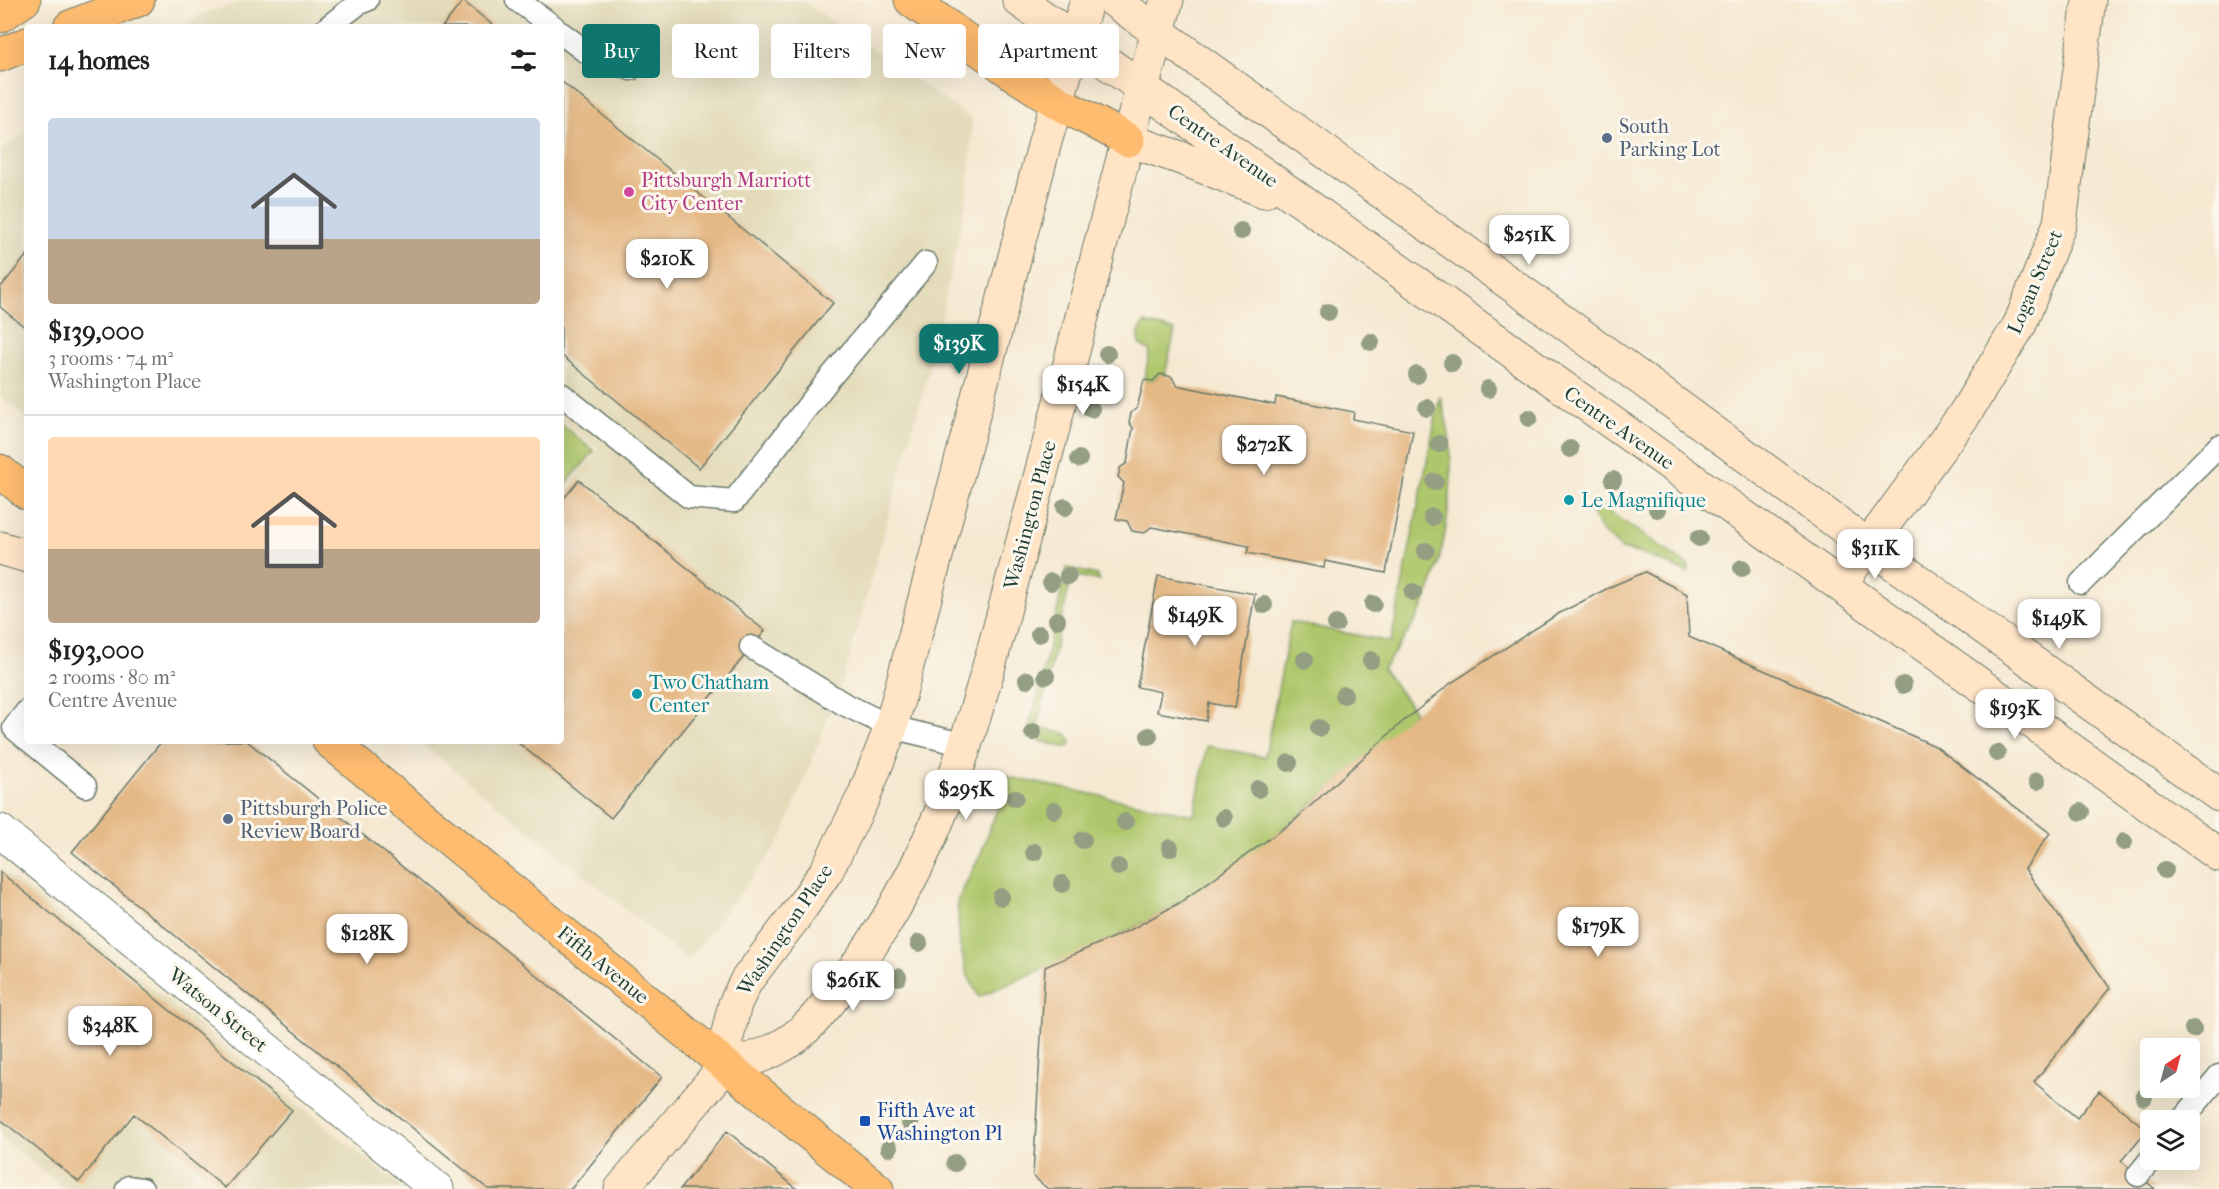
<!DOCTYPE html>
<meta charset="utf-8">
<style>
body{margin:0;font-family:"IM FELL French Canon",serif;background:#f6f6f6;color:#202124;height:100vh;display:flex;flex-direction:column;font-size:22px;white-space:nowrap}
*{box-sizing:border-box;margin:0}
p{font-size:20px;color:#757577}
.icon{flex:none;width:33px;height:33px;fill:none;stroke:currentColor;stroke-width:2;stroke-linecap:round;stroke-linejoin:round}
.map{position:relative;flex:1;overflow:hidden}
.drawer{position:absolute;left:24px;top:24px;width:540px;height:720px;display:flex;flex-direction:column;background:#fff;border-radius:6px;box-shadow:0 6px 24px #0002}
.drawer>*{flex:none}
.hud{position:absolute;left:582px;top:24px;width:570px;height:54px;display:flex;gap:12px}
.needle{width:39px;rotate:36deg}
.buttons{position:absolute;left:2140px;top:1038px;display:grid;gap:12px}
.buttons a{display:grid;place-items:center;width:60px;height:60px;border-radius:6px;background:#fff;box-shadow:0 6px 24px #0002;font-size:30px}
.price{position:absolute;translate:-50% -51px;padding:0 14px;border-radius:12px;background:#fff;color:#222;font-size:20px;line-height:39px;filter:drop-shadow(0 2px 3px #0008)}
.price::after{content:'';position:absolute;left:50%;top:36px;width:18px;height:14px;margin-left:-9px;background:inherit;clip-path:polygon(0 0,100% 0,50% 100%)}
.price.active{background:#0f766e;color:#fff}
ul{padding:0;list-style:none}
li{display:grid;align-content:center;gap:12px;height:318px;padding:0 24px}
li+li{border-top:2px solid #e0e0e0}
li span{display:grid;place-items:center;height:186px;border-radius:6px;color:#555}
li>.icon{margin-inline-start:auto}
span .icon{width:108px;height:108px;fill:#fffc;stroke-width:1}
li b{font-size:26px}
h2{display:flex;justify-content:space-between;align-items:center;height:72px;padding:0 24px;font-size:26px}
.chip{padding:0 21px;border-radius:6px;background:#fff;box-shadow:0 6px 24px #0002;font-size:21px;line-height:54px}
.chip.active{background:#0f766e;color:#fff}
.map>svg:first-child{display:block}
</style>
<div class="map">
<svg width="2219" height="1189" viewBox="0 0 2219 1189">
<rect width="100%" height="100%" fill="#fbf7ec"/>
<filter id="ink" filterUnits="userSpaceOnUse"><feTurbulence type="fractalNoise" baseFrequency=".0167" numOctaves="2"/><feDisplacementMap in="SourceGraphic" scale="12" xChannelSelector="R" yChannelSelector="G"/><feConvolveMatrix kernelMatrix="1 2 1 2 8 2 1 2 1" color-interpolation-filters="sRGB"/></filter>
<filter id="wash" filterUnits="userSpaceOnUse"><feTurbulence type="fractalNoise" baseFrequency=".008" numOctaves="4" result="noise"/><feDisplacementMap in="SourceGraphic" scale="24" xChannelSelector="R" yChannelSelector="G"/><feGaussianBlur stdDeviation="1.35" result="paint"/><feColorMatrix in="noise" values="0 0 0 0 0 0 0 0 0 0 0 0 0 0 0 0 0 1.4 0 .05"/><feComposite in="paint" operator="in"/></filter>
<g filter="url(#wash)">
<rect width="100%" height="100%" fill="#f5e9d2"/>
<path fill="#e3dbba" d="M249,0h552l171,119 -3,66 -33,159 -90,326 -65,170 -93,120 -269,-219h142v-246l37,-45 -37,-31v-392h-379l20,-13z
M27,132v286l-27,-22v-246z
M0,868l404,321h-339l-65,-53z"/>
<path fill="#afc76c" stroke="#678250" stroke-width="1.5" d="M1144,323l31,7 -10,45 -5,-1 -7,7 -9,-1 6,-29 -11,-7v-11z
M1440,396c3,13 8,27 9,40 7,57 -6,138 -35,187 -10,16 -21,31 -31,46l32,43c-75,68 -151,140 -238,192 -63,37 -132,63 -198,93l-12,-23 -7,-28 -3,-44 24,-49 28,-76 185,38 13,-69 58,11 26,-135 100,20z
M561,424l33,27 -33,39z
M1598,504l91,62 -1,7 -42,-18 -24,-6 -22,-20 -11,-22z
M1067,568l30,7 3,6 -28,-6 -35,152 30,7 4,8 -1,4 -7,1 -37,-10 10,-35z"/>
<g id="blocks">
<path fill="#e5b986" d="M463,1l32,26h-53z
M561,81l272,222 -134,165 -138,-113z
M27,255v74l-27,-22v-19z
M1160,374l12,3 4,8 99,20 1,-8 78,15 -1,7 60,12 -27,142 -61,-12 -1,7 -77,-15 2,-7 -92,-18 -6,-1 -7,6 -12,-2 -5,-10 -11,-2 8,-36 -6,-6 2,-9 7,-5 6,-35 -4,-6 2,-9 6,-5 7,-28 9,1z
M579,480l186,151 -154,187 -95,-77h45v-239z
M1645,572l42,22 2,43 246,109 115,87 -25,36 85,119 -76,94 43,36 22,-27 48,39 -26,31 34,28h-1107l-15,-13 12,-209 87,-38 47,-26 115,-82 106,-97 51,-41 107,-69 54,-28z
M1158,576l97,18 -20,114 -26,-5 -3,18 -49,-9 4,-20 -24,-5z
M162,741h85l415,336 -91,112h-83l-416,-337z
M0,872l292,238 -67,78 -91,-74 -55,68 -79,-63z
M727,1131l70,58h-117z"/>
</g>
</g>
<g filter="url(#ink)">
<use href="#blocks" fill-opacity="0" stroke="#6a796b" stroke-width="1.5"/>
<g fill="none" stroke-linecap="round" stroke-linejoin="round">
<defs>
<path id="lane" d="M517,0l37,27
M328,27l31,-24 8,-3
M561,33l24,18 45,18
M561,394l128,103 45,4 95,-122 97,-116
M2081,583l138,-137
M751,647l93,57 47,23 75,18
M27,711l-13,17 13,11
M30,741l55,45
M2182,1120l37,-44
M2138,1175l13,-16
M127,1189l2,-2 13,2"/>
<path id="street" d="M0,831l437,358"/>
<path id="secondary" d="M1019,0l1200,855
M1113,0l441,315 315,231 350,249
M1128,140l53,18 83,33
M0,548l27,8
M1840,584l124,-169 56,-91 40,-101 29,-223
M725,1066c27,-6 53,-14 75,-33 19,-15 43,-49 58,-69 75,-104 108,-212 141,-334 16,-60 32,-119 48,-179 40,-150 76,-302 120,-451
M725,1066l1,-25 9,-37 11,-23 48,-63 33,-48 37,-74 27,-69 154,-585 42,-142
M621,1189l104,-123"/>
<path id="primary" d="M0,471l27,22
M329,741l548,448"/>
<path id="highway" d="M911,0l104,75 42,27 71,38
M0,16l24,-16
M70,27l68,-27
M0,55l27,-11"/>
</defs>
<use href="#lane" stroke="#6a796b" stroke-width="25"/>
<use href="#street" stroke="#6a796b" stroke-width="35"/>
<use href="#secondary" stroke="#6a796b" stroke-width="35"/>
<use href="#primary" stroke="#6a796b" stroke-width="35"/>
<use href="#highway" stroke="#6a796b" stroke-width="35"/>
<use href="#lane" stroke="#fff" stroke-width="22"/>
<use href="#street" stroke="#fff" stroke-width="33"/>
<use href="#secondary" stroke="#ffe4c6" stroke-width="33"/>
<use href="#primary" stroke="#febc70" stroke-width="33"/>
<use href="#highway" stroke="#febc70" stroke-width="33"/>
</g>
<g fill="#939e83">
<circle cx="1241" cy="231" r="9"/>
<circle cx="1328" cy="312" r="9"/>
<circle cx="1371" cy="342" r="9"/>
<circle cx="1107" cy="354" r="9"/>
<circle cx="1452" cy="363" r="9"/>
<circle cx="1417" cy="375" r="9"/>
<circle cx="1488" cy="389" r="9"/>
<circle cx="1427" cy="408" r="9"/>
<circle cx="1091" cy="409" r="9"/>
<circle cx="1529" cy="418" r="9"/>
<circle cx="1439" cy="444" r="9"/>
<circle cx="1570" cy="449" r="9"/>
<circle cx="1079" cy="459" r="9"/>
<circle cx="1613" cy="480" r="9"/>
<circle cx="1435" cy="482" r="9"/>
<circle cx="1065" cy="507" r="9"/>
<circle cx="1657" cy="509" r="9"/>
<circle cx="1432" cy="517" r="9"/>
<circle cx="1699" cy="538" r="9"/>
<circle cx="1426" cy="551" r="9"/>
<circle cx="1742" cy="568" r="9"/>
<circle cx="1068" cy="576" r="9"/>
<circle cx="1051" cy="582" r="9"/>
<circle cx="1413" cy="592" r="9"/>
<circle cx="1373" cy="604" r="9"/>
<circle cx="1264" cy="605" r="9"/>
<circle cx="1057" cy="620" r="9"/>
<circle cx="1336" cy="624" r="9"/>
<circle cx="1039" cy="634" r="9"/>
<circle cx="1305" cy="660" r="9"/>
<circle cx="1371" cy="660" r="9"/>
<circle cx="1046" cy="676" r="9"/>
<circle cx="1027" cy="680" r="9"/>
<circle cx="1903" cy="685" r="9"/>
<circle cx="1344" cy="695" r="9"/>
<circle cx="1319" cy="728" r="9"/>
<circle cx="1033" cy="732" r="9"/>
<circle cx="1149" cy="736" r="9"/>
<circle cx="1997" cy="753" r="9"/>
<circle cx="1289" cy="763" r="9"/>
<circle cx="2037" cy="781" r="9"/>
<circle cx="1258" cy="789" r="9"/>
<circle cx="1015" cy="798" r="9"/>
<circle cx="1054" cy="810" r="9"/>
<circle cx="2081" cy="812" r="9"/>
<circle cx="1224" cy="818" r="9"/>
<circle cx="1125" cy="822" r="9"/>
<circle cx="1083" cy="840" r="9"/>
<circle cx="2124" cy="842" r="9"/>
<circle cx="1170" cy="848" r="9"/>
<circle cx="1034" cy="852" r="9"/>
<circle cx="1118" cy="867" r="9"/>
<circle cx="2165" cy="870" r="9"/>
<circle cx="1062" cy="884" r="9"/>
<circle cx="1001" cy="897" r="9"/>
<circle cx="919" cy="943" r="9"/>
<circle cx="898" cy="977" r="9"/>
<circle cx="2193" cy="1029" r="9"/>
<circle cx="2144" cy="1097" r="9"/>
<circle cx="910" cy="1123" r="9"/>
<circle cx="889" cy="1148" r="9"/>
<circle cx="955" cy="1163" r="9"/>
</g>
</g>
<g fill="#5c6f8a" stroke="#fbf7ec" stroke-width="2">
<circle cx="1607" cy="138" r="6"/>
<circle cx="228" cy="819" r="6"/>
</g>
<circle fill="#d1479c" stroke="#fbf7ec" stroke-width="2" cx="629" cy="192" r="6"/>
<g fill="#0f9aa8" stroke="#fbf7ec" stroke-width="2">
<circle cx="1569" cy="500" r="6"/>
<circle cx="637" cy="694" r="6"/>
</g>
<rect fill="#1a4fb4" stroke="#fbf7ec" stroke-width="2" x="859" y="1115" width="12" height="12" rx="3"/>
<g text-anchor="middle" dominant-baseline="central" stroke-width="6" stroke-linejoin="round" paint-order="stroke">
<g font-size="20" fill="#4e5e75" stroke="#fbf7ec" text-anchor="start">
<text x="1619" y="126">South<tspan x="1619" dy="23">Parking Lot</tspan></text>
<text x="240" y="808">Pittsburgh Police<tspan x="240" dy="23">Review Board</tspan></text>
</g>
<g font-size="20" fill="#1f3d34" stroke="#fbf7ec">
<text transform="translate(1223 146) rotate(35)">Centre Avenue</text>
<text transform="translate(2035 282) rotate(-67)">Logan Street</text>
<text transform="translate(1619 428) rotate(35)">Centre Avenue</text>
<text transform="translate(1030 515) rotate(-75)">Washington Place</text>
<text transform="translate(785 930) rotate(-56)">Washington Place</text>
<text transform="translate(603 965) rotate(39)">Fifth Avenue</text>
<text transform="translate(218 1010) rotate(39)">Watson Street</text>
</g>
<g font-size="20" fill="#b23c85" stroke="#fbf7ec" text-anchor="start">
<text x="641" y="180">Pittsburgh Marriott<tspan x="641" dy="23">City Center</tspan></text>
</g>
<g font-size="20" fill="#0d838f" stroke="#fbf7ec" text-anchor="start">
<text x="1581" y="500">Le Magnifique</text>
<text x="649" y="682">Two Chatham<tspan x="649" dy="23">Center</tspan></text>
</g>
<g font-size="20" fill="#164399" stroke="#fbf7ec" text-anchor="start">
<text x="877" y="1110">Fifth Ave at<tspan x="877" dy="23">Washington Pl</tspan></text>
</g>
</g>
</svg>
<div class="buttons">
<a><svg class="needle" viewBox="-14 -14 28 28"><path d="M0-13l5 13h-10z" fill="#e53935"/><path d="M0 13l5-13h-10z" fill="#757577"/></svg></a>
<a><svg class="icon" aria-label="layers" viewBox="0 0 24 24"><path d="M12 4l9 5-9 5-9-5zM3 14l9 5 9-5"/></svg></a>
</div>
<b class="price" style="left:1529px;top:266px">$251K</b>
<b class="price" style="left:667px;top:290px">$210K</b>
<b class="price active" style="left:959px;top:375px">$139K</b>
<b class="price" style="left:1083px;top:416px">$154K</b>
<b class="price" style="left:1264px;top:476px">$272K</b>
<b class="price" style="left:1875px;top:580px">$311K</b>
<b class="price" style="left:1195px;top:647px">$149K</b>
<b class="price" style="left:2059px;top:650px">$149K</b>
<b class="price" style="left:2015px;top:740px">$193K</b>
<b class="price" style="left:966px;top:821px">$295K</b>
<b class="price" style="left:1598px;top:958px">$179K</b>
<b class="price" style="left:367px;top:965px">$128K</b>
<b class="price" style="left:853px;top:1012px">$261K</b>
<b class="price" style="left:110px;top:1057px">$348K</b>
<div class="hud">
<a class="chip active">Buy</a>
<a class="chip">Rent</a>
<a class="chip">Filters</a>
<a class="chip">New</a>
<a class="chip">Apartment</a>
</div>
<section class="drawer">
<h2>14 homes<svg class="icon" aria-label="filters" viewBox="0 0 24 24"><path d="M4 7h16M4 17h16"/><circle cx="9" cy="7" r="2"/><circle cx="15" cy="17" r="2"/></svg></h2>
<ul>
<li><span style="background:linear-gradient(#c9d6e8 65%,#b9a48a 0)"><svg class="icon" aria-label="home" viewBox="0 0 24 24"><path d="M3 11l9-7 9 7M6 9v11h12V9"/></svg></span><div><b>$139,000</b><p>3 rooms · 74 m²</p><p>Washington Place</p></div></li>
<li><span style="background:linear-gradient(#ffd9b3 60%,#b9a48a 0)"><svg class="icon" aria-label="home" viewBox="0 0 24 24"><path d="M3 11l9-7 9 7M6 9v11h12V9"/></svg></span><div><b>$193,000</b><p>2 rooms · 80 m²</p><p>Centre Avenue</p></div></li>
</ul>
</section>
</div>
